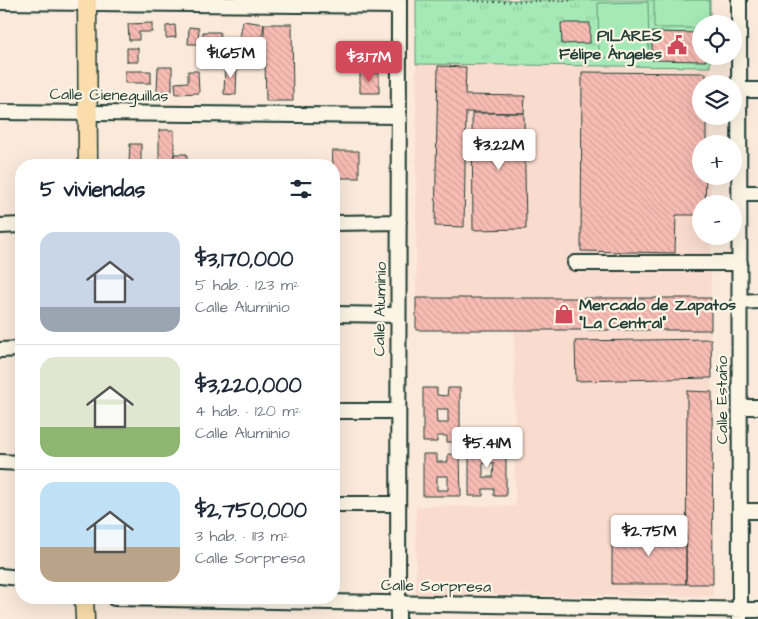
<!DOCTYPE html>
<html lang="es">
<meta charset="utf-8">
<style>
body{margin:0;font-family:"Architects Daughter",sans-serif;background:#f2f2f3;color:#1f2937;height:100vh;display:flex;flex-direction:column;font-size:19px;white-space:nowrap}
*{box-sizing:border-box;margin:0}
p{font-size:16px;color:#747a83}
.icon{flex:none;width:28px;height:28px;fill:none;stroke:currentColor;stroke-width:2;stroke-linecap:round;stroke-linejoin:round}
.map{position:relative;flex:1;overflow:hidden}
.drawer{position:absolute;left:15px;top:159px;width:325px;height:445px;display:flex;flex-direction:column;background:#fff;border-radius:20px;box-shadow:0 5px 20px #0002}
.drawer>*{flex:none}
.fabs{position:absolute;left:692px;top:15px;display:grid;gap:10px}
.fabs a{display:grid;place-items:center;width:50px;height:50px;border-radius:50%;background:#fff;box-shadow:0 5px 20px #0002;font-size:25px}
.price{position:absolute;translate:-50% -42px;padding:0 11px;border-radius:5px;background:#fff;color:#222;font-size:16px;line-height:32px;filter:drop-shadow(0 1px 2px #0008)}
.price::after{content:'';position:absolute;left:50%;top:30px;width:15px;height:11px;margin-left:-8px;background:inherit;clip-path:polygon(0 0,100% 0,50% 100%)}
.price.selected{background:#d1495b;color:#fff}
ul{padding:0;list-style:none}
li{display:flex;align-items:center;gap:15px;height:125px;padding:0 25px}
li+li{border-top:1px solid #e0e1e3}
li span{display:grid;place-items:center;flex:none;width:140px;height:100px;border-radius:15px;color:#555}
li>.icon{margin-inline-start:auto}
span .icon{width:60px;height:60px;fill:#fffc;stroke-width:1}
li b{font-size:21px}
h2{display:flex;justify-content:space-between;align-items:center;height:60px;padding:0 25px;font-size:21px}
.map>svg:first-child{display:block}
</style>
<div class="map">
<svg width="758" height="619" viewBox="0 0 758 619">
<defs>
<pattern id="grass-tufts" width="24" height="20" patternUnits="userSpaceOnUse" patternTransform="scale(1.25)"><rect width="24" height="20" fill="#a5eab6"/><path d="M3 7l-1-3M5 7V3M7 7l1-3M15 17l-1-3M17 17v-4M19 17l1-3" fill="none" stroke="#8eca9d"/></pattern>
<pattern id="building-back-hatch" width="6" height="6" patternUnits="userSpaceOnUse" patternTransform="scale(1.25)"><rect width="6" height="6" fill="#f8bcb4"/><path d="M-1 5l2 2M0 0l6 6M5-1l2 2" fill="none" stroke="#d4a29b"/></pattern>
</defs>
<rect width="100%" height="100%" fill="#fbeadb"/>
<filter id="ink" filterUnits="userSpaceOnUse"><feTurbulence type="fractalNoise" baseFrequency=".02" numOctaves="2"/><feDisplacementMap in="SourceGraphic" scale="10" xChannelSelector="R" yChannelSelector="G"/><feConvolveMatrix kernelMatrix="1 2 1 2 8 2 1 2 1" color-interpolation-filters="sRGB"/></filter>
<g filter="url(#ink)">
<path fill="#fadccf" d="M416,64l294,3v17h-9v32h9l1,28h-10v32h10v28h-10v32h10v62h-295z
M514,330h197l2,266 -297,-1v-89h99z"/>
<path fill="url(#grass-tufts)" stroke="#629475" d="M416,0h294v24h-9v32h9v11l-294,-3z"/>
<path fill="#a5eab6" stroke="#629475" d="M654,0h55v24h-8v4h-47z
M648,2l1,54 -50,2 -1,-55z"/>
<path fill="url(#building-back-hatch)" stroke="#1f3d34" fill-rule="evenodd" d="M243,21l21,3 -4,27 -22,-4z
M152,23v9h-13v8h-10l-1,-16z
M561,23h29v20l-28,1z
M264,24h28l1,77h-27z
M175,25l1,12 -10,1v-12z
M189,27l10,1 -1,16h-10z
M203,32h17v10h-17z
M652,32l49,1v23h5v5l-54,-1z
M127,48h11v14h-11z
M225,64h12l-1,31 -12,-1z
M438,66l28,1 -1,28 60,1 -1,17 -58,-1 -2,115 -29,-1z
M158,67h14v24h-15z
M125,71h26v12h-26z
M188,71h10l1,22 -23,1 -1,-11 13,-1z
M360,72l19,1v20h-19z
M582,72l124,1v11h-5v32h5v28h-5v32h5l-1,28h-4v11h-25l-1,38 -94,-2z
M472,113h52l2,116 -53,1z
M159,130h15v35h-15z
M130,144h11v19h-12z
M332,151h27v27h-25z
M174,154h13v11h-13z
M416,298h295v32h-295z
M711,339l1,39 -136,3 -1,-40z
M423,388h14v7l10,1 1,-8h12v54h-13v-6h-10v6h-14zM436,409h12v14h-11z
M687,391l25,1 1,192h-27z
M469,441h14v8h11l-1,-8h13v55h-12v-7h-11v7h-14zM483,463h11l-1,14h-10z
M423,454h14v8h11v-8l12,1 1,41h-38zM437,476h11v14h-11z
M686,530v54h-74v-53z"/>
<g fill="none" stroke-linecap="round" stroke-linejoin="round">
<defs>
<path id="minor" d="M739,0l1,619
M0,2l399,4
M739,90h19
M0,112l398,4
M740,193h18
M334,223l65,-1
M0,226l21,-1
M575,263h165
M740,302l18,-1
M334,314l63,1
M0,350l21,-1
M740,407h18
M334,411h63
M0,462l21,1
M334,504h63
M740,511h18
M0,576l21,2
M114,598l644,12
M398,619l1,-619"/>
<path id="major" d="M87,0l1,165
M84,598l1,21"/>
</defs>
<use href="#minor" stroke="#1f3d34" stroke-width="18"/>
<use href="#major" stroke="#1f3d34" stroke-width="21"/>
<path stroke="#1f3d34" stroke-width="2.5" stroke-dasharray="1 4" stroke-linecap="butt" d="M469,0l19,2 91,-2"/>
<use href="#minor" stroke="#fcf5e5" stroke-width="14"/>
<use href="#major" stroke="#faddab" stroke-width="18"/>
</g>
</g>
<defs>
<symbol id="civic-bare" viewBox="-9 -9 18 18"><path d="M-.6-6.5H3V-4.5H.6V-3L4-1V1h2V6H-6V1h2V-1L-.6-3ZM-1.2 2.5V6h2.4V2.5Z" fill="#d1495b" stroke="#fcf5e5" stroke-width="2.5" paint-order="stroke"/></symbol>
<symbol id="shop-bare" viewBox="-9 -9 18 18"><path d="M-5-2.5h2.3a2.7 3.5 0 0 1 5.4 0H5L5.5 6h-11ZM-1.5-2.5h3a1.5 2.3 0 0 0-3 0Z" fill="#d1495b" stroke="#fcf5e5" stroke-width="2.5" paint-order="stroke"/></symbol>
</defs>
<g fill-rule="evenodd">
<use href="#civic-bare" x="663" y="31" width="28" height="28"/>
<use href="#shop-bare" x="550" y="300" width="28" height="28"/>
</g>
<g text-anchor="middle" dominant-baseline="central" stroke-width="4.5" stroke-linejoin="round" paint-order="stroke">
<g font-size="16" font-weight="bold" fill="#1f3d34" stroke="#fcf5e5" text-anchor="end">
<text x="662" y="36">PILARES<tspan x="662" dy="18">Félipe Ángeles</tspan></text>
<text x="579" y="305" text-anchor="start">Mercado de Zapatos<tspan x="579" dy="18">"La Central"</tspan></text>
</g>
<g font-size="16" fill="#1f3d34" stroke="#fcf5e5">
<text transform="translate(109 95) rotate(1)">Calle Cieneguillas</text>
<text transform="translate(380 309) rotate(-89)">Calle Aluminio</text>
<text transform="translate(722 400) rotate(-90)">Calle Estaño</text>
<text transform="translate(436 586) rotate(1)">Calle Sorpresa</text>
</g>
</g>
</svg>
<div class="fabs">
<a><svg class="icon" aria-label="locate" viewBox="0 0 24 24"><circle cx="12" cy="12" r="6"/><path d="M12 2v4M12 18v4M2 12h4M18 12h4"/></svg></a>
<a><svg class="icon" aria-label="layers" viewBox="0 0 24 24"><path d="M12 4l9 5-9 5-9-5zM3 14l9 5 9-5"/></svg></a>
<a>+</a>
<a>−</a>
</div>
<b class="price" style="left:231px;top:79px">$1.65M</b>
<b class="price selected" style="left:369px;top:83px">$3.17M</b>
<b class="price" style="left:499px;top:171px">$3.22M</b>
<b class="price" style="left:487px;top:469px">$5.41M</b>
<b class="price" style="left:649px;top:557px">$2.75M</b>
<section class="drawer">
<h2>5 viviendas<svg class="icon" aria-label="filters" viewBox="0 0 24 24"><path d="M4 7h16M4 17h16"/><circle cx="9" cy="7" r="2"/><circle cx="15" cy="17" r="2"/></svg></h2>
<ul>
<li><span style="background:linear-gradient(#c9d6e8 75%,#9aa5b1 0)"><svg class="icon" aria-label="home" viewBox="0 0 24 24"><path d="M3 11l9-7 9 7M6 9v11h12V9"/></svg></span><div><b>$3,170,000</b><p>5 hab. · 123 m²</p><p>Calle Aluminio</p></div></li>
<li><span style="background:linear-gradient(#dfe7d0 70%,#8fb573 0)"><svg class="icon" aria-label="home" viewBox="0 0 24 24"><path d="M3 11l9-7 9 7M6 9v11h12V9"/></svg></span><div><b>$3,220,000</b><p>4 hab. · 120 m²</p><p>Calle Aluminio</p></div></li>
<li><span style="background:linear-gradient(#bfe0f5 65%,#b9a48a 0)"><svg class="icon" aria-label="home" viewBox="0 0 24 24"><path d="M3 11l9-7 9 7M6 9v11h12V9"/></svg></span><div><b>$2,750,000</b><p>3 hab. · 113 m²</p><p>Calle Sorpresa</p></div></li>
</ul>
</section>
</div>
